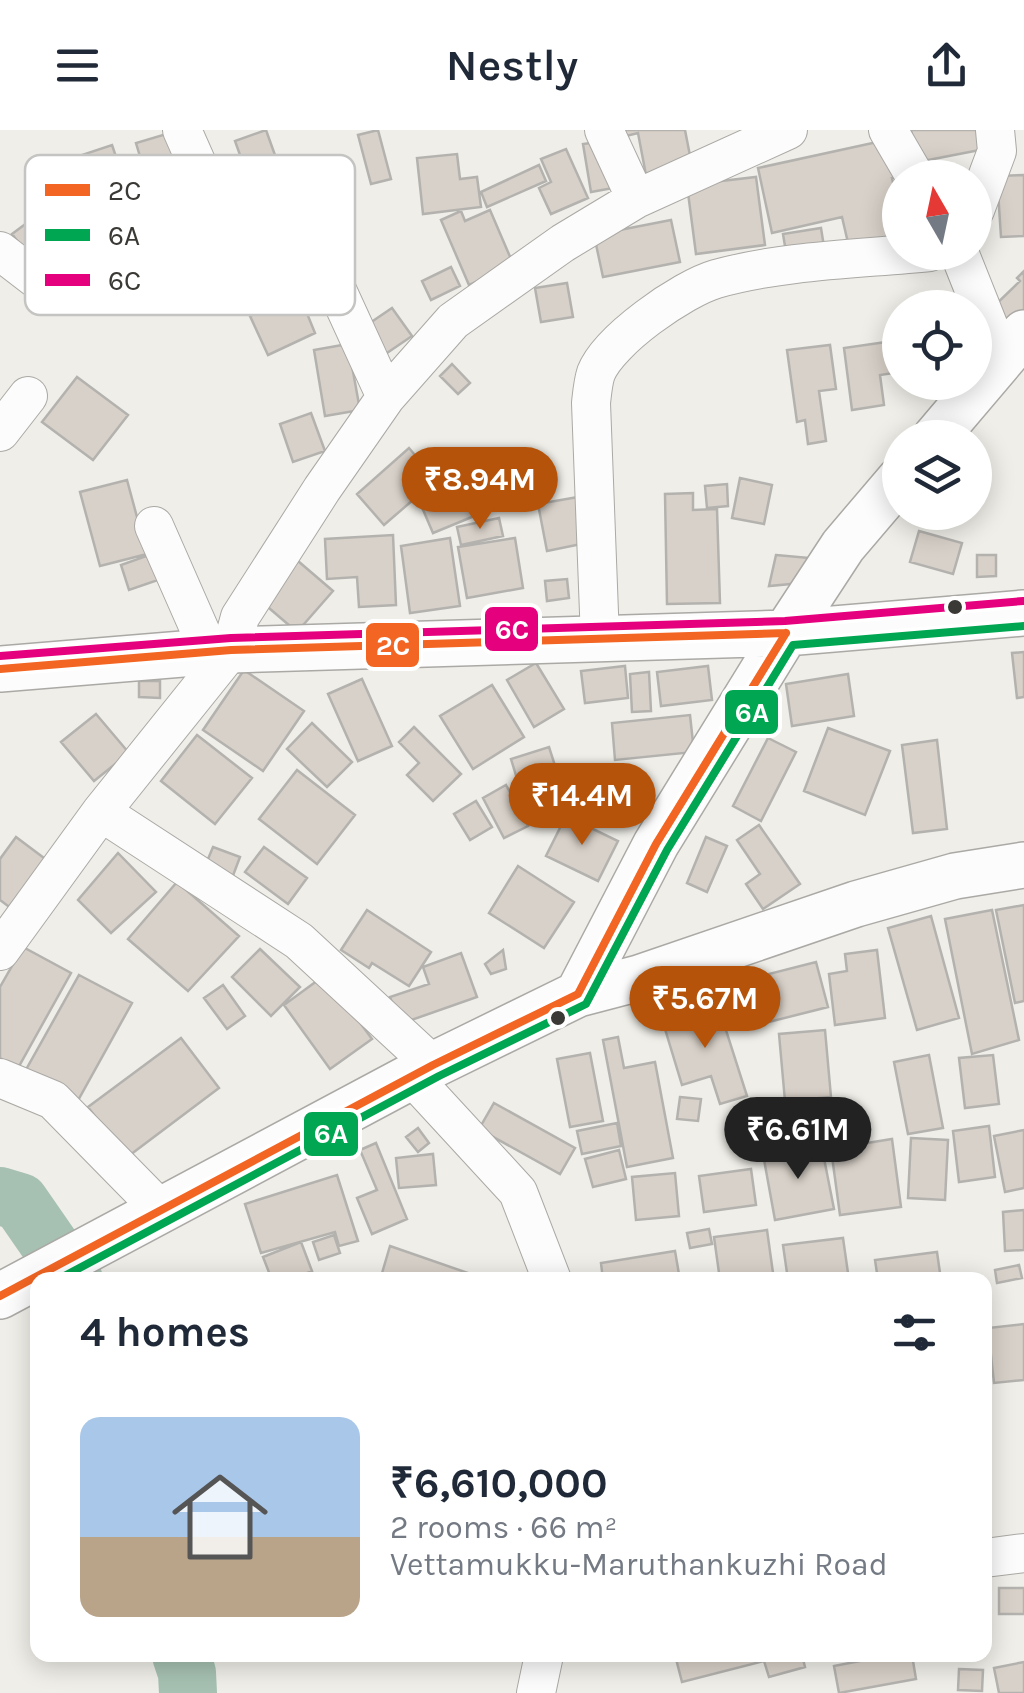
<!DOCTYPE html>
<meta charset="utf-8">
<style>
body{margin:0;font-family:Karla,sans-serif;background:#f6f6f7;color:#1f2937;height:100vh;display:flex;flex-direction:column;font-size:38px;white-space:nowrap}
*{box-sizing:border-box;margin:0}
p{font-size:32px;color:#747a83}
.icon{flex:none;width:55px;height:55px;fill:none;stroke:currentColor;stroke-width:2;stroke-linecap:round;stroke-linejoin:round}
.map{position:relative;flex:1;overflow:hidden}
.drawer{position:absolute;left:30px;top:1142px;width:962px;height:390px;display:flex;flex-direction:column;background:#fff;border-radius:20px;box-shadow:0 5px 25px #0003}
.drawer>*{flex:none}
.needle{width:65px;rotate:351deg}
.controls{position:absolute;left:882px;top:30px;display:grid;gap:20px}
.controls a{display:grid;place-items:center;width:110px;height:110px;border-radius:50%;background:#fff;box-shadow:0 5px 25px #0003;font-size:50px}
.price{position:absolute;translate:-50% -85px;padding:0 22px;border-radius:35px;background:#b45309;color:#fff;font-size:32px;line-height:65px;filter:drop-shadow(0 2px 5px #0008)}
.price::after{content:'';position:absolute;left:50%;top:60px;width:30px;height:22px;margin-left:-15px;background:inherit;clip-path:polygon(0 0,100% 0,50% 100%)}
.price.on{background:#222;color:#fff}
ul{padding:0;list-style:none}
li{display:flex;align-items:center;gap:30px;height:250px;padding:0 50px}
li+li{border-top:2px solid #e0e1e3}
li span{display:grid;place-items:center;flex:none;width:280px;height:200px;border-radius:20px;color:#555}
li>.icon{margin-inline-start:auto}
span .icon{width:120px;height:120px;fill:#fffc;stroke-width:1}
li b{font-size:42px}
h2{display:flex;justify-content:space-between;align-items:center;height:120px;padding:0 50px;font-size:42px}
header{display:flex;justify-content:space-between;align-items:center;height:130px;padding:0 50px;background:#fff;font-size:45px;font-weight:600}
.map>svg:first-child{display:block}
</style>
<header><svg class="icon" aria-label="menu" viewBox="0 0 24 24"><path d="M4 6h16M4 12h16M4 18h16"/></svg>Nestly<svg class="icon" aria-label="share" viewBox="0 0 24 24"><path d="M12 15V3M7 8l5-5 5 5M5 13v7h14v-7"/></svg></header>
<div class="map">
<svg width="1024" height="1563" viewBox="0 0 1024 1563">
<rect width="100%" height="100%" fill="#efeee8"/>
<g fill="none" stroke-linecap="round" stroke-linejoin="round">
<path stroke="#a6c1b1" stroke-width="58" d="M0,1066l20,6 54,78
M181,1525l6,18 1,20"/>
</g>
<path fill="#d8d1c9" stroke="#b4b2ae" stroke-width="2.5" d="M266,0l19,53 -31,11 -19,-53z
M378,0l13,49 -20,5 -13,-49z
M624,0h61l7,36 -46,9 -8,-42 -12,3z
M911,0h76l3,18 -72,14z
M173,2l10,30 -38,11 -9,-30z
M891,9l8,38 -7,1 8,36v22l-51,11 -7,-30 -70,16 -14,-65z
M605,11l8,47 -22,4 -8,-48z
M112,15l15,44 -34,11 -14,-44z
M566,19l22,49 -37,16 -12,-26 12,-6 -10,-23z
M457,24l3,25 17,-2 4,30 -58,7 -6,-56z
M539,35l7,16 -59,26 -6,-15z
M1024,45v61l-23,1 -4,-61z
M756,47l9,68 -69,9 -9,-69z
M55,72l39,52 -42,32 -40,-52z
M490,80l24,56 -45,19 -28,-65 20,-9 4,10z
M671,90l9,42 -77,15 -9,-42z
M821,98l4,25 -38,5 -4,-24z
M451,137l9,19 -29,14 -9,-19z
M1024,141v46l-15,14 -20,-20 31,-30 -3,-3z
M567,153l6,34 -32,5 -6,-34z
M312,158l8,17 -14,6 9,22 -47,22 -18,-39z
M392,178l20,28 -28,19 -20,-28z
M900,210v32l-20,3 4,30 -32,5 -8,-62z
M348,214l12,66 -35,6 -11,-66z
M830,215l6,44 -17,2 7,50 -18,3 -3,-24 -8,2 -10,-72z
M452,234l18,19 -12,11 -18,-18z
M77,247l51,38 -35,45 -51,-38z
M311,283l14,38 -32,11 -13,-38z
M409,318l27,32 -52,45 -27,-31z
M470,347l14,35 -51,21 -15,-35z
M740,348l32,7 -8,39 -32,-6z
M127,350l20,74 -47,12 -20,-74z
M727,354l1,22 -21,2 -2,-22z
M693,363v17l24,-1 3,94 -53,1 -2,-110z
M578,367l8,46 -39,8 -9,-47z
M499,388l4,18 -42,9 -4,-18z
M919,401l43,12 -9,31 -43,-12z
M393,405l3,70 -37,2 -2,-30 -30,2 -2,-40z
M450,408l10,68 -50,7 -9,-67z
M515,408l8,50 -56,10 -9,-51z
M149,425l9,25 -29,10 -8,-25z
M776,425l45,4 -9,23 -43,4z
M977,425h19v21l-19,1z
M298,431l35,30 -36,41 -35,-30z
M567,449l2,19 -22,3 -2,-20z
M1024,522v45l-7,1 -5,-45z
M536,533l28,46 -30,18 -27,-47z
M625,536l3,32 -43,5 -4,-32z
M708,536l4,34 -51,6 -4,-34z
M244,540l60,41 -41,60 -60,-41z
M649,542l2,39 -19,1 -2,-38z
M848,544l6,42 -62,10 -6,-42z
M362,549l30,67 -34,15 -30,-67z
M139,551h21v17l-21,-1z
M492,555l32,52 -51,32 -33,-53z
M96,584l33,39 -35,28 -33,-39z
M690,585l4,37 -79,8 -3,-37z
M312,593l40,39 -25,25 -40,-38z
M414,597l47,47 -28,27 -26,-26 12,-12 -20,-21z
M828,598l62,23 -25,64 -61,-24z
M197,605l55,43 -37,46 -54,-43z
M768,608l28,14 -35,69 -28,-15z
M937,610l10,89 -34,4 -11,-88z
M549,617l18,56 -39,12 -17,-56z
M297,640l58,45 -38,49 -58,-45z
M506,655l22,41 -24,12 -21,-40z
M476,671l16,26 -22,13 -16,-26z
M566,686l52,25 -20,40 -52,-25z
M759,695l41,59 -37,25 -17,-25 14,-10 -23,-34z
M16,707l40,30 -36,48 -20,-15v-41z
M706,707l21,9 -20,46 -20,-9z
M213,717l27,10 -9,24 -28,-10z
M264,717l43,31 -19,26 -43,-32z
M118,723l38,39 -45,41 -33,-33z
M518,736l56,36 -30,46 -55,-35z
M177,752l62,54 -51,55 -60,-52z
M1024,775v96l-9,2 -19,-93z
M367,780l64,42 -22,34 -37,-23 -3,5 -28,-18z
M992,780l27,130 -47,14 -27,-135z
M931,786l28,102 -42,12 -29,-102z
M23,817l48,26 -53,95 -18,-10v-71z
M260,819l40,38 -29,29 -39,-39z
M503,820l3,19 -15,5 -6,-10z
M877,820l8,68 -50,7 -6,-51 18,-3 -2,-17z
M461,823l16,44 -77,27 -10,-27 39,-13 -6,-17z
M816,832l12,45 -71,18 -12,-45z
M79,845l53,28 -56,101 -53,-29z
M325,845l47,64 -42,30 -46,-64z
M223,855l22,31 -18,13 -23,-31z
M717,872l30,94 -27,8 -9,-28 -29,9 -20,-66z
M825,900l6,67 -46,4 -6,-67z
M618,907l6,31 31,-6 18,96 -46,9 -24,-127z
M181,908l38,50 -93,70 -38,-51z
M590,923l13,68 -33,6 -13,-68z
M929,925l14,73 -35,6 -14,-72z
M993,925l6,49 -34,4 -6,-50z
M680,967l21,2 -3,22 -21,-2z
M494,973l81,45 -15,26 -81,-45z
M864,992l3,21 25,-4 9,68 -61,8 -12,-88z
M617,993l4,23 -39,8 -5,-23z
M989,996l6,51 -36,5 -6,-51z
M418,998l11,15 -11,9 -12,-15z
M1024,1000v58l-19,4 -11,-56z
M911,1008l37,2 -3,60 -37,-2z
M376,1013l31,76 -35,15 -15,-36 20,-8 -17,-40z
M821,1013l13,66 -59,11 -12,-66z
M619,1020l7,29 -33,8 -8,-28z
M433,1024l3,31 -37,3 -3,-30z
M751,1039l5,36 -52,7 -5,-36z
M675,1043l4,43 -43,4 -4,-43z
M337,1045l21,66 -19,5 -4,-14 -74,21 -16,-49z
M1024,1080v40l-19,1 -2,-39z
M709,1099l3,15 -22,4 -3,-15z
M767,1100l7,50h-54l-6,-43z
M334,1105l6,18 -21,7 -6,-18z
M843,1108l6,42h-61l-5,-35z
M301,1112l11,29 -22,9h-18l-9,-23z
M390,1116l98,34h-108z
M675,1121l5,29h-77l-2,-17z
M937,1122l4,28h-63l-3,-20z
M1019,1135l3,13 -25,5 -2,-13z
M1024,1194v56l-30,3 -6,-55z
M999,1458h25v26h-25z
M675,1525h127l3,12 -36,10 -5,-16 -82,21z
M891,1525h21l4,24 -77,14 -5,-27z
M1024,1532v31h-25l-5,-25z
M959,1539l24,1 -1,21 -24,-1z"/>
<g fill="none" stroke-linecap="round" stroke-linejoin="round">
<defs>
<path id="minor" d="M182,0l23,52 37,28 9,2 47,-7 88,192
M604,0l32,69
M888,0l28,48
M975,80l22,-59 -2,-21
M0,121l35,27
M959,122l43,108
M0,302l28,-36
M154,396l55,125
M600,509l-9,-236c1,-9 2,-21 5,-30 13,-33 86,-84 120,-94 68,-19 144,-20 214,-27
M101,682l198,129 134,124
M0,821l101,-139 130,-162 9,-33 82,-128 64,-92 67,-76 110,-78 73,-44 152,-69
M0,948l53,22 109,111
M413,948l105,114 34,88
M985,1428l39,-5
M536,1563l8,-38"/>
<path id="major" d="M935,308l89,-105
M0,539l231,-19 555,-17 238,-20
M578,864l78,-150 130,-211 57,-87 57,-67
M0,1166l433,-231 145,-71 61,-16 217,-74 99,-28 69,-11"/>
</defs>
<use href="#minor" stroke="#aaa9a5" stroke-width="40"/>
<use href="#major" stroke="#aaa9a5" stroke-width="48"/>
<use href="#minor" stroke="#fdfcfc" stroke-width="38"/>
<use href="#major" stroke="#fdfcfc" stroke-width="45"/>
<defs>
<path id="bus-1" d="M0,539l231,-19 555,-17
M0,1166l433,-231 145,-71 78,-150 130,-211"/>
<path id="bus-2" d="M57,1150l382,-204 147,-72 81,-154 126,-205 231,-19"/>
<path id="bus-3" d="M0,526l231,-18 554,-17 238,-20"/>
</defs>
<use href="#bus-1" stroke="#fff" stroke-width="15"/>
<use href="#bus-2" stroke="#fff" stroke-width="15"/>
<use href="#bus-3" stroke="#fff" stroke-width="15"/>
<use href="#bus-1" stroke="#f26522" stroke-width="8"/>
<use href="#bus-2" stroke="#00a651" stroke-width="8"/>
<use href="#bus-3" stroke="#e5007d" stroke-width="8"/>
</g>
<g fill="#3a3935" stroke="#fff" stroke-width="4">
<circle cx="955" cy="477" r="9"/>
<circle cx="558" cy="888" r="9"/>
</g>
<rect x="25" y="25" width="330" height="160" rx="15" fill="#fff" stroke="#c4c4c2" stroke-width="2.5"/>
<rect x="45" y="54" width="45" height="12" fill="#f26522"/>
<rect x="45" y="99" width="45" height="12" fill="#00a651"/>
<rect x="45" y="144" width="45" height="12" fill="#e5007d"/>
<g font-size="28" fill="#3a3935">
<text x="108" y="70">2C</text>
<text x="108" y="115">6A</text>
<text x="108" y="160">6C</text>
</g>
<g stroke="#fff" stroke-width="4">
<rect x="483" y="475" width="57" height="48" rx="10" fill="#e5007d"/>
<rect x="364" y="491" width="57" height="48" rx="10" fill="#f26522"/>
<rect x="723" y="558" width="57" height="48" rx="10" fill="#00a651"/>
<rect x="302" y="980" width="58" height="48" rx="10" fill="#00a651"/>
</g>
<g font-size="28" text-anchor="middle" font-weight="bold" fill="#fff">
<text x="512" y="509">6C</text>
<text x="393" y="525">2C</text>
<text x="752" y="592">6A</text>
<text x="331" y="1013">6A</text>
</g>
</svg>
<div class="controls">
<a><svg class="needle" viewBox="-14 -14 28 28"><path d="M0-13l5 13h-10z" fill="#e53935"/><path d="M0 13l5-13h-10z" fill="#747a83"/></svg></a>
<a><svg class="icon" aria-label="locate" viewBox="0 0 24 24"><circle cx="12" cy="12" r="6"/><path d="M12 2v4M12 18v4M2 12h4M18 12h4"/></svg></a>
<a><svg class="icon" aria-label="layers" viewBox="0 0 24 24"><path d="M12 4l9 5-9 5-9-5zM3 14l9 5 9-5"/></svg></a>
</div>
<b class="price" style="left:480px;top:402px">₹8.94M</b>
<b class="price" style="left:582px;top:718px">₹14.4M</b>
<b class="price" style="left:705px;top:921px">₹5.67M</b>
<b class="price on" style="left:798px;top:1052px">₹6.61M</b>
<section class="drawer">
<h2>4 homes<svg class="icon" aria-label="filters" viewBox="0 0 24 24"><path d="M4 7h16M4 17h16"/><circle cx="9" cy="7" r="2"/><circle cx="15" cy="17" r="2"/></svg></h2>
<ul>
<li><span style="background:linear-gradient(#a9c7e8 60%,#b9a48a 0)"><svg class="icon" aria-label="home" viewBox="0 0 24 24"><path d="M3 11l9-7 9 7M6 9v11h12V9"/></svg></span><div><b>₹6,610,000</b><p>2 rooms · 66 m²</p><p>Vettamukku-Maruthankuzhi Road</p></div></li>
</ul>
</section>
</div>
